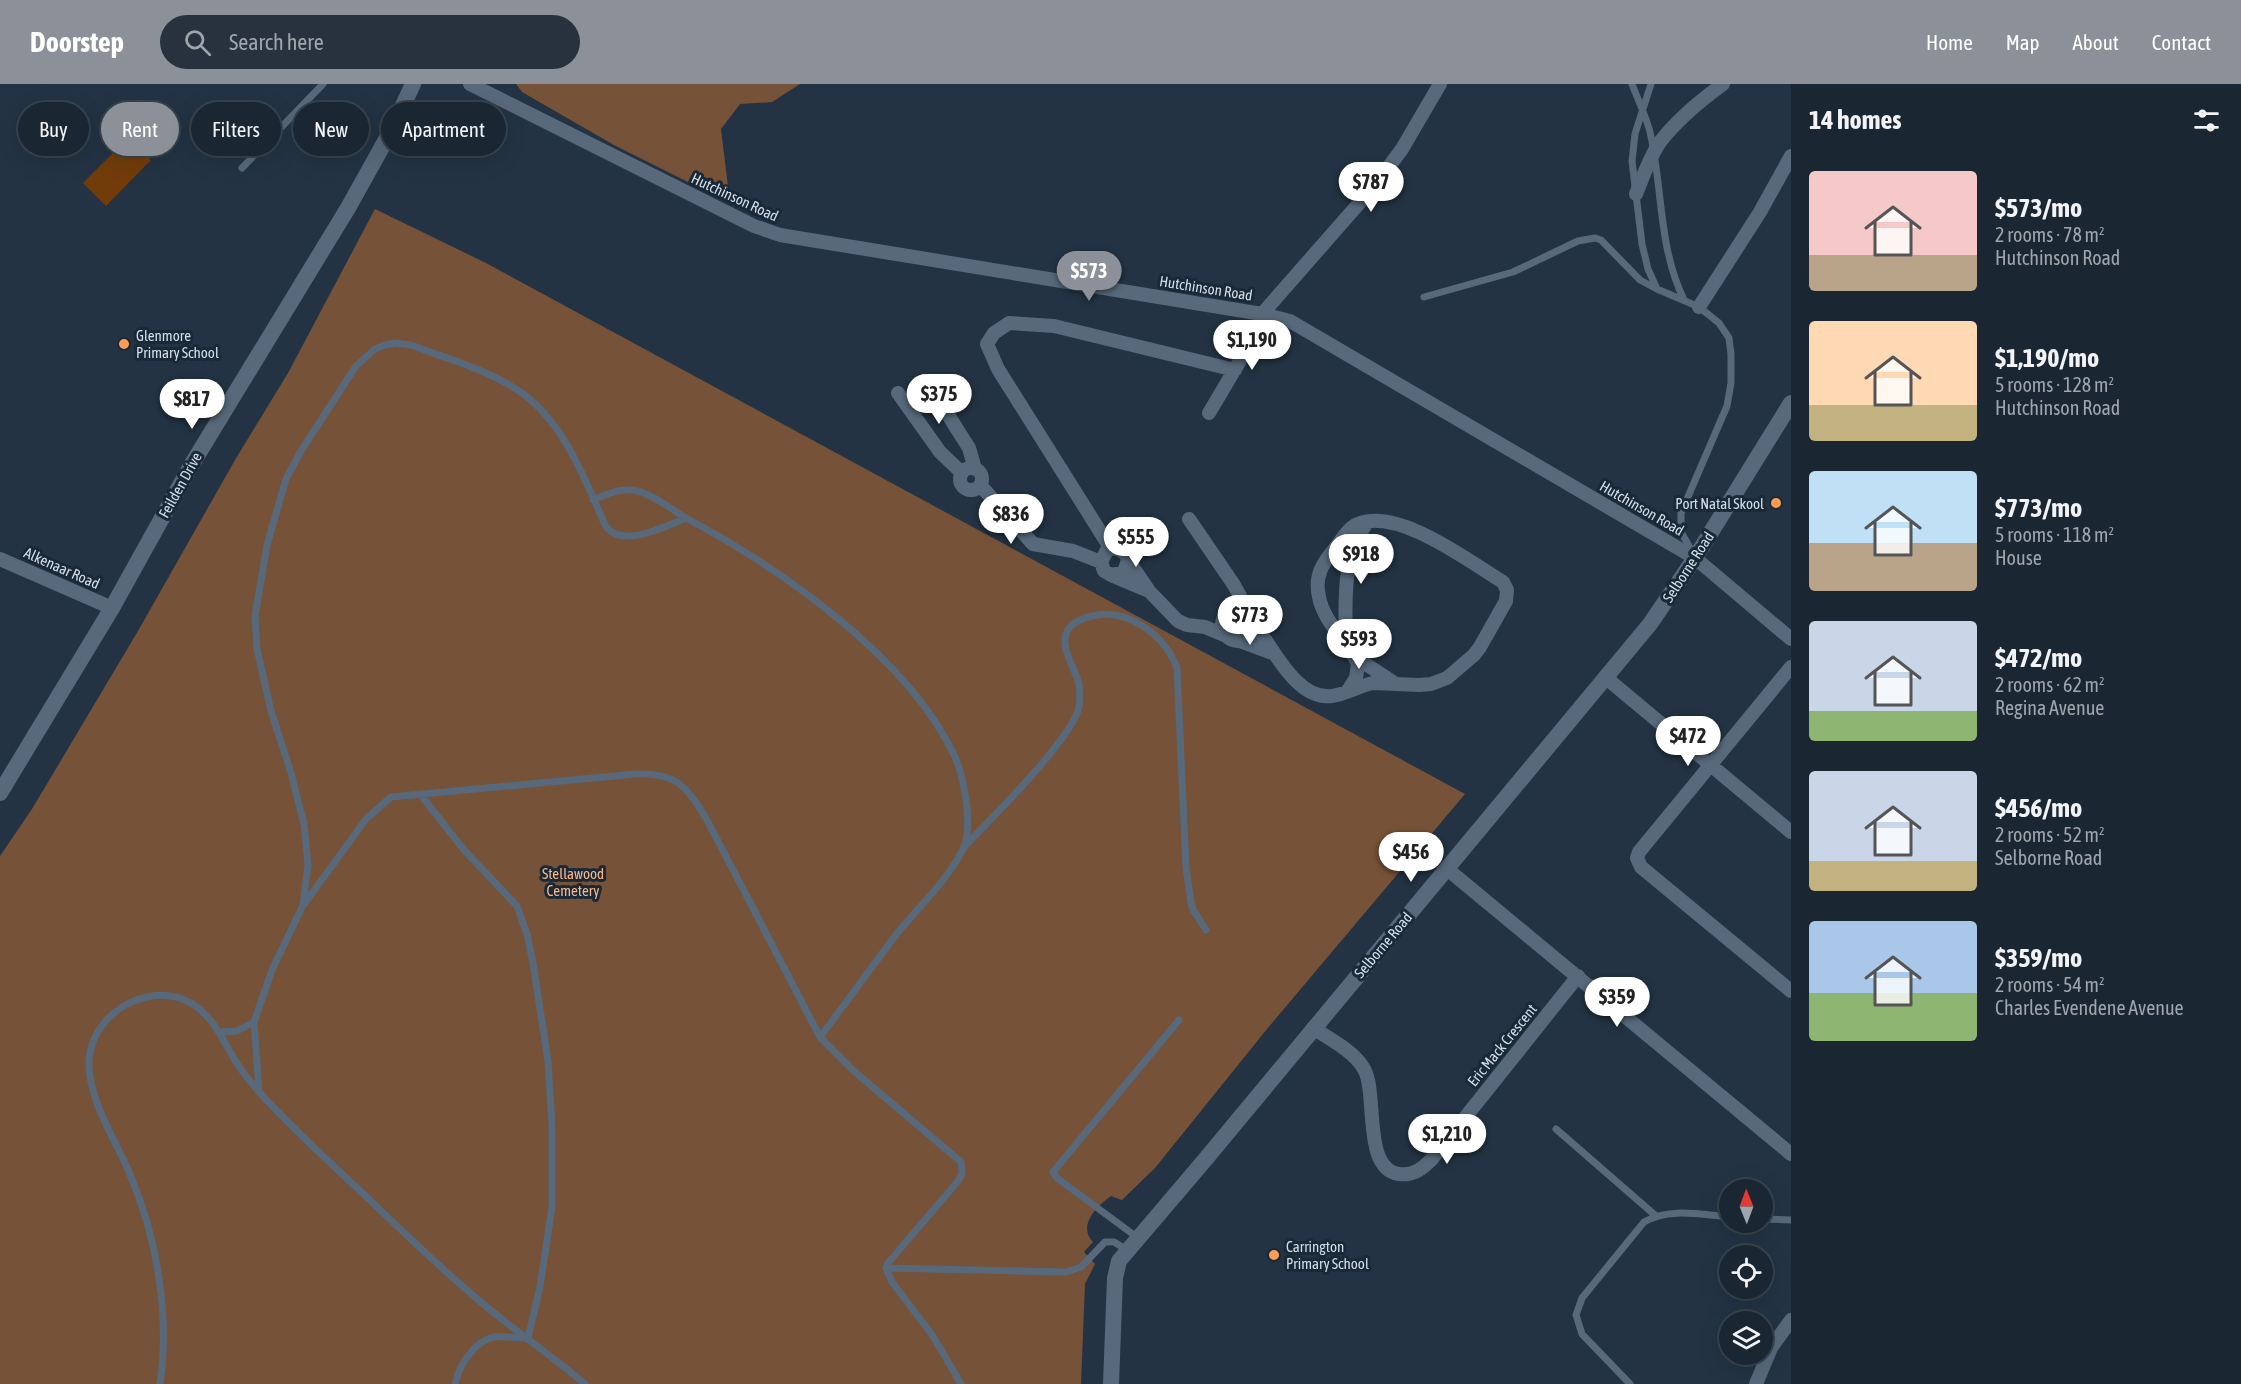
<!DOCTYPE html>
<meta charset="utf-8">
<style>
body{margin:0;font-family:"Asap Condensed",sans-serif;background:#27323e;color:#f1f3f6;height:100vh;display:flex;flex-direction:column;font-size:22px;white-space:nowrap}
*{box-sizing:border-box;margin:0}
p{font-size:20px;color:#9fa5ac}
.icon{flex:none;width:33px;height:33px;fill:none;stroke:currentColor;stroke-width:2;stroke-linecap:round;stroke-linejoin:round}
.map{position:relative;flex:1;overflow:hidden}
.sheet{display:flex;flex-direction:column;background:#1a2632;width:450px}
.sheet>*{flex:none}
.hud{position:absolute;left:18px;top:18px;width:570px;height:54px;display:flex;gap:12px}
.needle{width:39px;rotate:359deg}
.tools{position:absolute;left:1719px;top:1095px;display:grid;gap:12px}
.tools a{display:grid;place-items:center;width:54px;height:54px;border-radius:50%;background:#1a2632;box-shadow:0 6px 24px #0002,0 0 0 2px #38434d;font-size:30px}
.price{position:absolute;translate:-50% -51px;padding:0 14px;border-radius:21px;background:#fff;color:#222;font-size:20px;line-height:39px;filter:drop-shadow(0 2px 3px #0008)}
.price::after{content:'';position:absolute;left:50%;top:36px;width:18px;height:14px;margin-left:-9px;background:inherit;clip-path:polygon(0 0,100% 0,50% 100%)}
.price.active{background:#8c9099;color:#fff}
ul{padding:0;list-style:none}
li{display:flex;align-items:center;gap:18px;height:150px;padding:0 18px}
li span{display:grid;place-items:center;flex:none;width:168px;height:120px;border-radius:6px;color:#555}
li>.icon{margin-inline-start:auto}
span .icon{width:72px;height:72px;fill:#fffc;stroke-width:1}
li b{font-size:26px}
h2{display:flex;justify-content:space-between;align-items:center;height:72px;padding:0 18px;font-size:26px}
.pill{padding:0 21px;border-radius:27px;background:#1a2632;box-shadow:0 6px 24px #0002,0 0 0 2px #38434d;font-size:21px;line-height:54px}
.pill.active{background:#8c9099;color:#fff}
header{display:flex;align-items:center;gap:36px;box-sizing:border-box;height:84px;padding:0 30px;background:#8c9099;color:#fff}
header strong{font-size:28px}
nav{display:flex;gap:33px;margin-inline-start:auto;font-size:21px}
.search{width:420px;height:54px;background:#27323e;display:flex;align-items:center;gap:15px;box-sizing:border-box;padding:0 21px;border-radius:33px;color:#9fa5ac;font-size:22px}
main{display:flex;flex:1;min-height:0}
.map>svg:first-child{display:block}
</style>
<header>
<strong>Doorstep</strong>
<div class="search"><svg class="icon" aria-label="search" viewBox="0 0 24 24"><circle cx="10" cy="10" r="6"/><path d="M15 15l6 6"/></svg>Search here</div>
<nav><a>Home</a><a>Map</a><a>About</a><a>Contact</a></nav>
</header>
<main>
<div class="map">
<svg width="1791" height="1300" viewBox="0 0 1791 1300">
<rect width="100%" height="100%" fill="#233343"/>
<path fill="#765238" d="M516,0h284l-28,18 -32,2 -19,25 9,74 -116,-58 -92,-53z
M375,125l111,54 979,531 -198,235 -112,139 -33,32 -11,-4c-14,10 -34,30 -18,46l-9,10 11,12 -10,20 -4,100h-1081v-528l32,-47 106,-178 97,-171 53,-87z"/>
<path fill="#723c0a" d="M128,54l23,22 -45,46 -23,-23z"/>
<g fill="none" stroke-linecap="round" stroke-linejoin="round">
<path stroke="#57697b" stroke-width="7" d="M1632,0c6,16 14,32 18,48 13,57 8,114 34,168
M1651,0l-16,50 -3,27 10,83 6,25 9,20 42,18 20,16 10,15 2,16v29l-4,23 -46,107v19l12,21
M242,84l81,-84
M1424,213l89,-25 65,-31 17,-3 6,2 39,40 17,9
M593,416c10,-4 21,-10 32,-10 21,-2 44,18 61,28
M420,710l44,56 53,56 10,28 6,29 15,98 4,64v82l-12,80 -12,51c-10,0 -23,-2 -34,-1 -20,4 -35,29 -39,47
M964,763c25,-26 109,-109 115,-140 1,-7 1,-16 0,-23 -4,-17 -22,-39 -10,-56 5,-7 15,-10 23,-12 36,-9 73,20 85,52l9,200 6,40 14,22
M305,819l61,-84 25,-22 245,-23c41,-1 49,11 70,44l114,219
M254,938l5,69
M220,948l17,-1 17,-9 18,-52 31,-65 5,-40 -4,-41 -13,-51 -20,-62 -14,-62 -2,-33 12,-71 19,-66 15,-28 55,-85 19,-17 10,-4 10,-2 16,2c34,13 74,24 105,44 45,28 69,89 89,136 15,25 61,1 81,-7 94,50 222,139 268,237 7,13 9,30 12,44 2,15 4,36 -3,50 -14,29 -43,57 -64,82 -27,35 -52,71 -79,106l35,35 106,90 1,11 -3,7 -71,83 -2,5 180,4 15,-5 24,-25h9l13,8
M1556,1045l100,87
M1762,1135l29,1
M1138,1154l-81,-60 -4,-6 126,-152
M886,1184l6,14 41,54 28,48
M160,1300c10,-70 -3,-147 -31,-212 -14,-33 -38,-68 -40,-105 -3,-50 58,-89 102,-64 26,15 35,47 52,69 10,14 22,27 34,39 30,31 62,60 93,89 38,37 77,74 118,108 32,26 66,50 97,76
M1630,1300l-48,-50 -6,-19 6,-17 62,-76c25,-15 58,-7 86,-5"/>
<path stroke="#57697b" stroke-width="14" d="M470,0l284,142 26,9 482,79 28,7 405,237 96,81
M1636,110c7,-17 13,-36 24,-52 16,-21 41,-42 63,-58
M1699,223l61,-95 31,-56
M898,309l42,59 22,21
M938,315l31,49 6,21
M1209,329l45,-76 8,-23 114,-130 26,-35 38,-65
M960 395a11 11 0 1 1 22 0a11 11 0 1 1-22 0Z
M980,401l53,59 40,7 28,11 3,9 7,4 13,-3 4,-12c-3,-10 -12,-13 -21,-10l-6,12
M1189,435l45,66 6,11 1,13
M1111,465l-113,-180 -11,-25 7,-11 15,-10 45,3 181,44
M0,475l112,49
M1128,476l21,31 29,30 9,4 18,2 24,10
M1111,491l38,16
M1222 541a16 16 0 1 1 32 0a16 16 0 1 1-32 0Z
M1254,540c19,23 42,77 78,72 14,-2 27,-10 41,-13l46,2 12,-1 16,-6 27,-23 6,-8 26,-46 1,-11 -4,-8c-33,-20 -105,-75 -145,-58 -10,4 -16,15 -22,23 -13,16 -22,28 -17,50 5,26 28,43 39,67l-2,14 -9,14
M1237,556l35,13
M1346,560c-1,-43 -4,-84 21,-122
M1355,573l41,27
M1791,583l-152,185 -2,6 4,9 150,124
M1605,593l186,155
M1446,784l345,286
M1313,944c17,11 42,24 51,41 14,24 -2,100 35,105 14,2 23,-5 33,-15l146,-183
M1756,1300l15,-36 20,-28"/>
<path stroke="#57697b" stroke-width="16" d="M0,709l112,-185 80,-144 156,-256 44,-79 21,-45
M1111,1300l4,-106 4,-17 5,-6 80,-94 446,-537 45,-66 96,-155"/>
</g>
<g fill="#fc9d53" stroke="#192938" stroke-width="2">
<circle cx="124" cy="260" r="6"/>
<circle cx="1776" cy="419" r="6"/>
<circle cx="1274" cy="1171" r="6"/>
</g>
<g text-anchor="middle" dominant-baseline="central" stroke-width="6" stroke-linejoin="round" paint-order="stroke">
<g font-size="15" fill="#d4dee9" stroke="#192938">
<text transform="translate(735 113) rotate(25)">Hutchinson Road</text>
<text transform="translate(1206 204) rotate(9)">Hutchinson Road</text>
<text transform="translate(180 401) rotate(-61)">Feilden Drive</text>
<text transform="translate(1642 424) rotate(30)">Hutchinson Road</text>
<text transform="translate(1688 483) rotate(-57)">Selborne Road</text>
<text transform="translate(62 484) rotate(24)">Alkenaar Road</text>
<text transform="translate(1383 861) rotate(-50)">Selborne Road</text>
<text transform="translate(1502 961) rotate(-51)">Eric Mack Crescent</text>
</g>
<g font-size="15" fill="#d4dee9" stroke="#192938" text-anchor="start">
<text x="136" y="251">Glenmore<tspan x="136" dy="17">Primary School</tspan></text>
<text x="1764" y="419" text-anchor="end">Port Natal Skool</text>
<text x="1286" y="1162">Carrington<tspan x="1286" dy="17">Primary School</tspan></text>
</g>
<g font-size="15" fill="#f9b686" stroke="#192938">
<text x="573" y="789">Stellawood<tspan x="573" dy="17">Cemetery</tspan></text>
</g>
</g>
</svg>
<div class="tools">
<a><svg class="needle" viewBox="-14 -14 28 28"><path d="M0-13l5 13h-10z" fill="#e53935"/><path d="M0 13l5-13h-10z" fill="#9fa5ac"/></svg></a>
<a><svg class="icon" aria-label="locate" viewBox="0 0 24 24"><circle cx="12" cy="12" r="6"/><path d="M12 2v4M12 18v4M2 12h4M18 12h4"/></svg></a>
<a><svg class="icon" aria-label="layers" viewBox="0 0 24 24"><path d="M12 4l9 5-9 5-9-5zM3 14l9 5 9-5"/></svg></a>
</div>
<b class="price" style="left:1371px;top:129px">$787</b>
<b class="price active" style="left:1089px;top:218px">$573</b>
<b class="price" style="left:1252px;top:287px">$1,190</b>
<b class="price" style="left:939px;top:341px">$375</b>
<b class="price" style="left:192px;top:346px">$817</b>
<b class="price" style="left:1011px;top:461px">$836</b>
<b class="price" style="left:1136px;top:484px">$555</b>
<b class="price" style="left:1361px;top:501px">$918</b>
<b class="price" style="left:1250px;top:562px">$773</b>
<b class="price" style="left:1359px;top:586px">$593</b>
<b class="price" style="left:1688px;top:683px">$472</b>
<b class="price" style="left:1411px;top:799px">$456</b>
<b class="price" style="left:1617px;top:944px">$359</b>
<b class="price" style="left:1447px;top:1081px">$1,210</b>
<div class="hud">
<a class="pill">Buy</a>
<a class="pill active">Rent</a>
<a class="pill">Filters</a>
<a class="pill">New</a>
<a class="pill">Apartment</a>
</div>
</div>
<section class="sheet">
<h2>14 homes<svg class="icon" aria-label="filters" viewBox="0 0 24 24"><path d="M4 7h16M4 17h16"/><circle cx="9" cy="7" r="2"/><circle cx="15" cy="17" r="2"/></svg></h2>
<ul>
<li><span style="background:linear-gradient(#f6c9c9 70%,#b9a48a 0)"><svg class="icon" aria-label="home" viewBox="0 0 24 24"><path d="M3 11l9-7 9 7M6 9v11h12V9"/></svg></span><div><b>$573/mo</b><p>2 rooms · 78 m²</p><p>Hutchinson Road</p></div></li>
<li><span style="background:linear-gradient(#ffd9b3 70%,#c2b280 0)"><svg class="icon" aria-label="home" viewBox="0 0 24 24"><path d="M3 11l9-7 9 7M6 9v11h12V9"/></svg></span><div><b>$1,190/mo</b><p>5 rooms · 128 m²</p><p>Hutchinson Road</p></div></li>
<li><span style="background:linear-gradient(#bfe0f5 60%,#b9a48a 0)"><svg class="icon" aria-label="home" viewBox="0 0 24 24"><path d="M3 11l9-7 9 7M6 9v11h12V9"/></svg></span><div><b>$773/mo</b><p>5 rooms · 118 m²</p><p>House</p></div></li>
<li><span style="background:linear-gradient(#c9d6e8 75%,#8fb573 0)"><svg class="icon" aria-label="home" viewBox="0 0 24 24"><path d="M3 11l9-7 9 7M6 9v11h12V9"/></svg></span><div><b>$472/mo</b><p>2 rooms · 62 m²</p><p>Regina Avenue</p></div></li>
<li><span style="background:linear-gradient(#c9d6e8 75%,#c2b280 0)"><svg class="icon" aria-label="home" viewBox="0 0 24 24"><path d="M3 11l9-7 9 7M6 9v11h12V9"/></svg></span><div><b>$456/mo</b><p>2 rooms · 52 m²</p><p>Selborne Road</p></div></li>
<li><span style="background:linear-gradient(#a9c7e8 60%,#8fb573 0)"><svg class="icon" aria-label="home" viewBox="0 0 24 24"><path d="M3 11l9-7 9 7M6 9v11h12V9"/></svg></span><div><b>$359/mo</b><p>2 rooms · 54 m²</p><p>Charles Evendene Avenue</p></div></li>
</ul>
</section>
</main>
